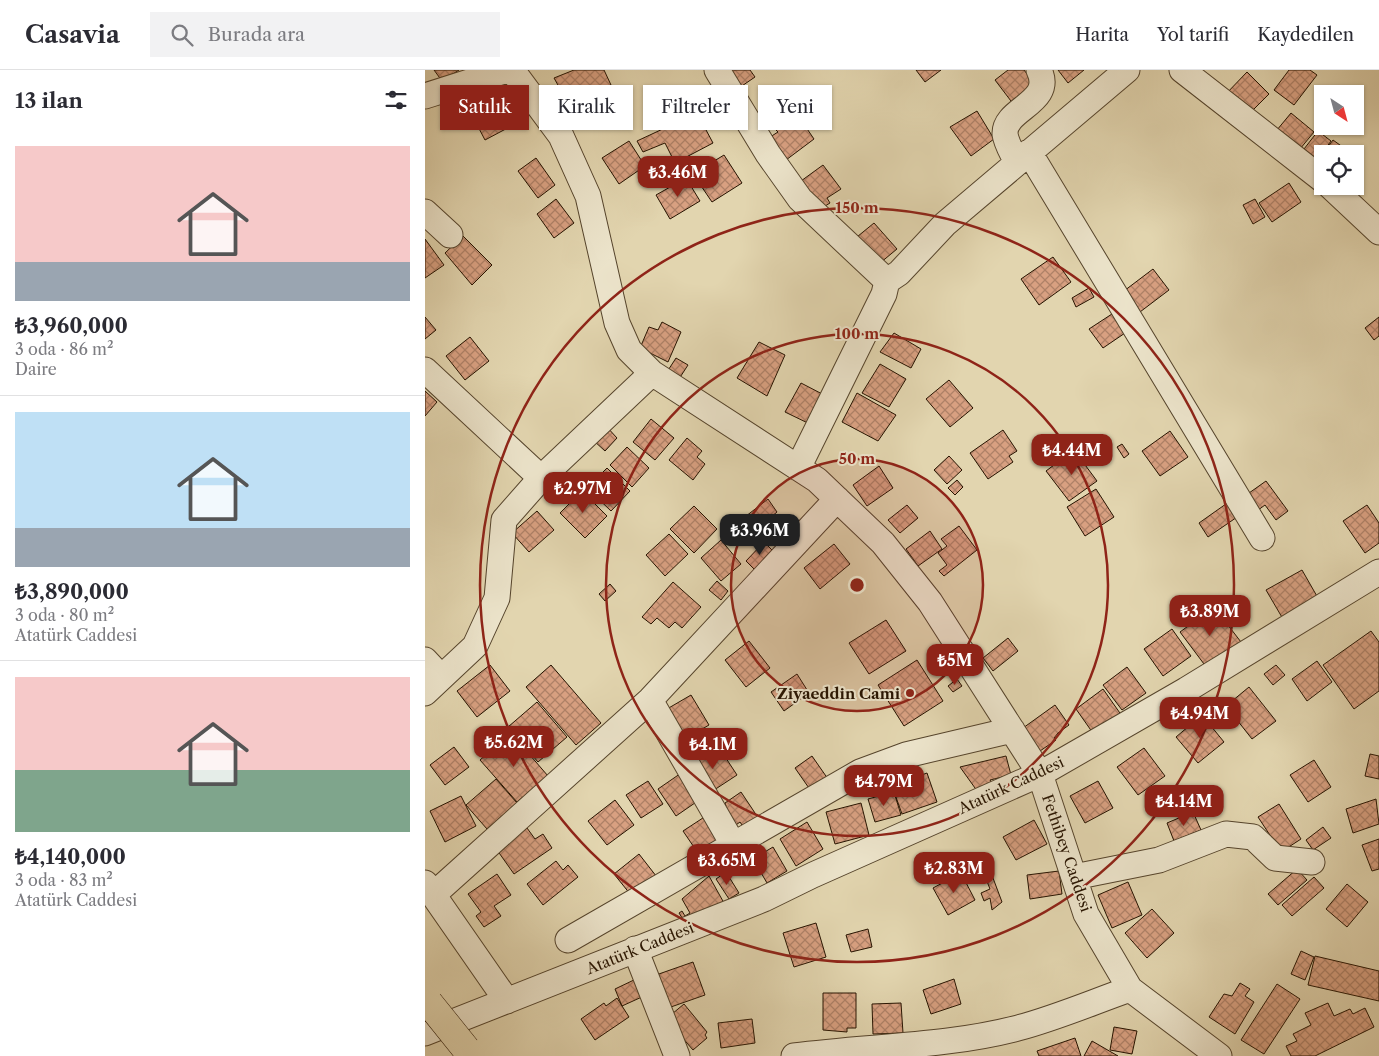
<!DOCTYPE html>
<html lang="tr">
<meta charset="utf-8">
<style>
body{margin:0;font-family:"Libre Caslon Text",serif;background:#f2f2f3;color:#2b2b33;height:100vh;display:flex;flex-direction:column;font-size:19px;white-space:nowrap}
*{box-sizing:border-box;margin:0}
p{font-size:16px;color:#7c7c81}
.icon{flex:none;width:28px;height:28px;fill:none;stroke:currentColor;stroke-width:2;stroke-linecap:round;stroke-linejoin:round}
.map{position:relative;flex:1;overflow:hidden}
.details{display:flex;flex-direction:column;background:#fff;width:425px}
.details>*{flex:none}
.hud{position:absolute;left:15px;top:15px;width:475px;height:45px;display:flex;gap:10px}
.needle{width:32px;rotate:144deg}
.controls{position:absolute;left:889px;top:15px;display:grid;gap:10px}
.controls a{display:grid;place-items:center;width:50px;height:50px;border-radius:0px;background:#fff;box-shadow:0 1px 4px #0004;font-size:25px}
.price{position:absolute;translate:-50% -42px;padding:0 11px;border-radius:10px;background:#8f2418;color:#fff;font-size:16px;line-height:32px;filter:drop-shadow(0 1px 2px #0008)}
.price::after{content:'';position:absolute;left:50%;top:30px;width:15px;height:11px;margin-left:-8px;background:inherit;clip-path:polygon(0 0,100% 0,50% 100%)}
.price.on{background:#222;color:#fff}
ul{padding:0;list-style:none}
li{display:grid;align-content:center;gap:10px;height:265px;padding:0 15px}
li+li{border-top:1px solid #e1e1e2}
li span{display:grid;place-items:center;height:155px;border-radius:0px;color:#555}
li>.icon{margin-inline-start:auto}
span .icon{width:90px;height:90px;fill:#fffc;stroke-width:1}
li b{font-size:21px}
h2{display:flex;justify-content:space-between;align-items:center;height:60px;padding:0 15px;font-size:21px}
.pill{padding:0 18px;border-radius:0px;background:#fff;box-shadow:0 1px 4px #0004;font-size:18px;line-height:45px}
.pill.on{background:#8f2418;color:#fff}
header{display:flex;align-items:center;gap:30px;box-sizing:border-box;height:70px;padding:0 25px;background:#fff;border-bottom:1px solid #e1e1e2}
header strong{font-size:24px}
nav{display:flex;gap:28px;margin-inline-start:auto;font-size:18px}
.search{width:350px;height:45px;background:#f2f2f3;display:flex;align-items:center;gap:12px;box-sizing:border-box;padding:0 18px;border-radius:0px;color:#7c7c81;font-size:19px}
main{display:flex;flex:1;min-height:0}
.map>svg:first-child{display:block}
</style>
<header>
<strong>Casavia</strong>
<div class="search"><svg class="icon" aria-label="search" viewBox="0 0 24 24"><circle cx="10" cy="10" r="6"/><path d="M15 15l6 6"/></svg>Burada ara</div>
<nav><a>Harita</a><a>Yol tarifi</a><a>Kaydedilen</a></nav>
</header>
<main>
<section class="details">
<h2>13 ilan<svg class="icon" aria-label="filters" viewBox="0 0 24 24"><path d="M4 7h16M4 17h16"/><circle cx="9" cy="7" r="2"/><circle cx="15" cy="17" r="2"/></svg></h2>
<ul>
<li><span style="background:linear-gradient(#f6c9c9 75%,#9aa5b1 0)"><svg class="icon" aria-label="home" viewBox="0 0 24 24"><path d="M3 11l9-7 9 7M6 9v11h12V9"/></svg></span><div><b>₺3,960,000</b><p>3 oda · 86 m²</p><p>Daire</p></div></li>
<li><span style="background:linear-gradient(#bfe0f5 75%,#9aa5b1 0)"><svg class="icon" aria-label="home" viewBox="0 0 24 24"><path d="M3 11l9-7 9 7M6 9v11h12V9"/></svg></span><div><b>₺3,890,000</b><p>3 oda · 80 m²</p><p>Atatürk Caddesi</p></div></li>
<li><span style="background:linear-gradient(#f6c9c9 60%,#7fa58c 0)"><svg class="icon" aria-label="home" viewBox="0 0 24 24"><path d="M3 11l9-7 9 7M6 9v11h12V9"/></svg></span><div><b>₺4,140,000</b><p>3 oda · 83 m²</p><p>Atatürk Caddesi</p></div></li>
</ul>
</section>
<div class="map">
<svg width="954" height="986" viewBox="0 0 954 986">
<defs>
<pattern id="building-cross-hatch" width="8" height="8" patternUnits="userSpaceOnUse" patternTransform="scale(1.25)"><rect width="8" height="8" fill="#d8a081"/><path d="M0 0l8 8M0 8l8-8" fill="none" stroke="#af8167"/></pattern>
</defs>
<rect width="100%" height="100%" fill="#e2d5af"/>
<filter id="stains"><feTurbulence type="fractalNoise" baseFrequency=".004" numOctaves="4"/><feColorMatrix values="0 0 0 0 .2 0 0 0 0 .09 0 0 0 0 .02 0 0 0 .5 -.17"/></filter>
<radialGradient id="worn" r=".72"><stop offset=".6" stop-color="#630" stop-opacity="0"/><stop offset="1" stop-color="#630" stop-opacity=".3"/></radialGradient>
<path fill="url(#building-cross-hatch)" stroke="#261300" d="M9,0h25l-17,11z
M149,0h30l7,15 -43,18 -14,-25z
M302,0h23l5,7 -19,13z
M491,0h25l-16,12z
M583,0h16l13,17 -23,18 -19,-25z
M633,0h26l-16,13z
M864,0h21l7,5 -23,30 -20,-15z
M822,2l22,22 -23,23 -22,-21z
M70,11l22,42 -32,17 -22,-42z
M388,28l5,7 -17,15 13,19 -28,21 -19,-21 11,-7 -4,-4 10,-8 2,3 10,-7 -2,-4z
M552,41l17,28 -23,17 -21,-29z
M272,43l16,30 -38,20 -10,-20 -22,9 -6,-11z
M866,43l23,19 -19,23 -23,-19z
M893,61l13,10 -5,7 7,6h-10v3l-12,12 -14,-11z
M908,70l18,13v1h-17l-7,-6z
M204,71l16,25 -26,18 -17,-26z
M299,85l18,28 -30,19 -19,-28z
M111,88l19,27 -17,13 -20,-27z
M398,95l18,24 -14,9 3,5 -13,8 -16,-30z
M261,108l14,23 -30,18 -14,-24z
M864,113l12,19 -29,20 -13,-19z
M131,129l18,24 -20,15 -17,-24z
M830,129l10,18 -12,7 -10,-19z
M449,153l23,26 -23,19 -22,-27z
M38,166l29,29 -20,20 -27,-32z
M0,169l19,26 -19,13z
M628,187l18,25 -32,23 -18,-26z
M728,199l16,21 -33,25 -16,-21z
M664,218l5,9 -18,10 -4,-9z
M690,242l13,19 -25,17 -14,-19z
M0,247l11,13 -11,9z
M954,247v19l-5,4 -9,-12z
M237,252l19,10 -13,30 -28,-14 9,-21 9,3z
M469,263l27,16 -10,19 -31,-16z
M45,267l19,24 -24,19 -19,-24z
M334,272l26,13 -18,41 -30,-18z
M251,288l12,7 -11,17 -12,-7z
M455,294l26,15 -17,28 -27,-14z
M524,310l24,28 -23,19 -24,-28z
M376,313l27,14 -14,29 -29,-14z
M0,321l12,11 -12,14z
M432,323l39,22 -18,26 -36,-19z
M226,349l23,19 -19,22 -22,-18z
M181,356l11,12 -12,13 -12,-11z
M578,360l14,21 -8,5 4,6 -25,17 -18,-26z
M745,361l18,26 -28,19 -18,-25z
M262,368l15,13 -5,6 8,7 -12,16 -24,-20z
M697,374l7,10 -5,4 -7,-11z
M202,377l22,21 -17,19 -22,-22z
M649,380l23,31 -28,20 -23,-30z
M524,386l13,14 -15,14 -13,-14z
M454,396l14,22 -26,18 -14,-21z
M182,398l23,23 -19,20 -24,-23z
M532,410l6,7 -8,8 -7,-7z
M841,411l22,30 -12,9 -11,-15 -11,8 -12,-15z
M671,419l18,28 -29,19 -18,-29z
M157,421l25,25 -22,22 -25,-25z
M343,429l9,13 -6,5 7,9 -22,17 -15,-23z
M808,429l10,14 -35,24 -9,-14z
M482,435l11,13 -18,15 -12,-13z
M942,435l12,18v20l-14,10 -22,-32z
M269,436l23,23 -23,24 -24,-24z
M112,441l17,19 -25,22 -17,-19z
M534,456l18,24 -33,26 -5,-5 8,-6 -9,-12 9,-7 -6,-7z
M505,461l12,18 -24,17 -12,-17z
M244,464l19,20 -23,22 -19,-21z
M296,470l20,24 -20,17 -20,-23z
M339,472l10,10 -18,19 -10,-10z
M409,474l16,20 -30,25 -16,-21z
M877,500l16,28 -35,21 -17,-29z
M292,511l11,10 -7,9 -12,-10z
M248,512l28,25 -19,21 -7,-6 -6,6 -12,-10 -6,6 -9,-7z
M185,514l6,7 -11,10 -6,-7z
M789,537l27,35 -34,26 -27,-36z
M461,550l20,31 -37,23 -20,-31z
M747,559l19,27 -28,20 -19,-27z
M946,561l8,11v49l-25,18 -31,-44z
M583,568l10,13 -25,20 -10,-13z
M324,571l21,27 -24,19 -21,-27z
M492,590l26,41 -39,25 -26,-41z
M892,591l15,21 -25,19 -15,-22z
M65,595l20,26 -33,26 -20,-26z
M126,595l50,58 -25,22 -50,-58z
M851,595l9,10 -12,10 -9,-11z
M702,597l19,26 -24,17 -19,-25z
M372,604l12,19 -25,18 -13,-19z
M532,609l5,7 -9,6 -5,-6z
M824,617l27,34 -24,18 -26,-33z
M678,619l19,27 -27,20 -19,-27z
M266,625l18,30 -24,14 -18,-30z
M112,632l30,35 -29,25 -30,-35z
M630,635l14,20 -11,8 -4,5 2,2 -16,11 -17,-23z
M777,645l22,27 -26,21 -22,-26z
M86,663l37,43 -31,26 -37,-42z
M293,676l19,29 -29,19 -18,-30z
M29,677l15,20 -24,18 -15,-20z
M719,678l21,28 -27,19 -21,-28z
M945,684l9,2v23l-14,-3z
M387,686l16,23 -17,12 -16,-23z
M581,686l5,19 -21,5 3,5 -13,10 -20,-28z
M889,690l17,27 -23,15 -18,-27z
M262,699l18,27 -29,20 -18,-27z
M502,703l10,29 -35,12 -10,-28z
M71,709l21,24 -30,26 -21,-24z
M223,711l15,23 -22,14 -15,-23z
M673,711l15,27 -28,15 -15,-27z
M316,722l20,30 -15,9 -6,-9 -11,8 -11,-18 8,-6 -1,-3z
M469,722l7,23 -26,7 -7,-23z
M36,726l15,30 -31,16 -15,-31z
M951,729l3,25 -26,9 -7,-24z
M190,730l19,25 -27,20 -19,-24z
M436,733l8,32 -34,9 -9,-32z
M854,734l22,35 -20,13 -23,-35z
M768,742l8,18 -27,11 -7,-18z
M284,744l19,27 -26,18 -19,-28z
M609,750l13,24 -31,16 -13,-23z
M382,752l16,27 -27,17 -16,-27z
M898,757l8,11 -18,12 -7,-10z
M102,758l8,11 8,-5 9,14 -38,26 -17,-24z
M954,769v30l-7,2 -10,-26z
M348,777l14,24 -20,12 -14,-24z
M214,784l21,27 -25,19 -21,-26z
M131,791l7,9 5,-5 10,12 -35,28 -16,-21z
M562,792l15,40 -10,8 -2,-12 -6,3 -3,-8 9,-4 -10,-25z
M872,799l10,11 -29,25 -10,-11z
M634,801l3,23 -32,5 -3,-24z
M301,802l13,21 -10,6 -13,-20z
M536,803l14,27 -27,15 -15,-27z
M72,804l14,21 -17,11 7,10 -17,11 -8,-11 5,-4 -13,-18z
M284,806l15,27 -40,18 -5,-8 3,-2 3,5 5,-3 -8,-14z
M889,807l10,11 -32,28 -10,-11z
M703,812l14,33 -30,13 -14,-33z
M922,814l21,18 -21,25 -21,-18z
M727,839l22,24 -27,25 -22,-25z
M391,853l10,34 -32,10 -11,-34z
M443,859l4,18 -21,5 -5,-17z
M876,881l13,6 -9,23 -14,-6z
M890,886l64,15v30l-71,-16z
M268,892l12,33 -37,13 -12,-33z
M211,909l8,17 -22,10 -7,-17z
M529,909l7,25 -30,10 -8,-24z
M815,913l10,6 -5,7 9,6 -19,32 -26,-17 15,-23 8,2z
M852,914l23,15 -36,55 -23,-14z
M398,923h33v35h-9v4l-24,-2z
M192,928l12,19 -34,23 -14,-21 23,-16 2,3z
M476,933l2,30 -30,1 -1,-30z
M903,933l6,13 16,-7 3,5 12,-6 9,19 -59,29h-24l-5,-10 11,-5 -4,-7 18,-9 -6,-12z
M259,934l23,28 -2,3 2,3 -14,12 -27,-31z
M327,949l3,24 -34,5 -3,-25z
M689,957l23,4 -5,23 -22,-4z
M650,968l6,18h-42l-2,-5z
M667,971l26,15h-34z"/>
<g fill="none" stroke-linecap="round" stroke-linejoin="round">
<defs>
<path id="minor" d="M87,0l49,66 27,60 29,127 12,27 23,23 165,107 66,63 47,59 110,172 46,140 44,75 89,67
M292,0l51,84 32,45 87,82
M757,0l141,110
M0,26l82,-26
M604,82l233,386
M592,93c-4,-9 -11,-20 -12,-29 -1,-26 50,-31 34,-64
M905,116l49,46
M0,142l25,23
M0,300l116,108
M373,398l86,-174 3,-13 12,-8 46,-49 182,-154
M0,590l15,16
M0,623l50,-47 22,-48 7,-78 37,-42 111,-105
M225,630l84,146
M649,807l85,-17 67,-26 27,3 22,21 37,4
M0,813l82,118
M8,825l217,-195 187,-201
M143,870l292,-168 46,-17 106,-25
M210,879l42,107
M0,963l339,-134 49,-24 227,-101 146,-84 193,-118
M369,986c75,-10 151,-9 224,-28 38,-10 75,-26 112,-39"/>
</defs>
<use href="#minor" stroke="#55442c" stroke-width="27"/>
<use href="#minor" stroke="#ece4cb" stroke-width="25"/>
<defs>
<path id="highway-bridge" d="M4,933l37,46"/>
</defs>
<use href="#highway-bridge" stroke="#261300" stroke-width="29" stroke-linecap="butt"/>
<use href="#highway-bridge" stroke="#e2d5af" stroke-width="28"/>
</g>
<circle cx="432" cy="515" r="126" fill="#8f2418" fill-opacity=".12"/>
<g fill="none" stroke="#8f2418" stroke-width="2.5">
<circle cx="432" cy="515" r="126"/>
<circle cx="432" cy="515" r="251"/>
<circle cx="432" cy="515" r="377"/>
</g>
<circle fill="#8f2418" stroke="#ece4cb" stroke-width="2" cx="485" cy="623" r="5"/>
<g text-anchor="middle" dominant-baseline="central" stroke-width="4" stroke-linejoin="round" paint-order="stroke">
<g font-size="15" font-weight="bold" fill="#261300" stroke="#ece4cb" text-anchor="end">
<text x="475" y="623">Ziyaeddin Cami</text>
</g>
<g font-size="15" fill="#261300" stroke="#ece4cb">
<text transform="translate(586 715) rotate(-25)">Atatürk Caddesi</text>
<text transform="translate(642 783) rotate(71)">Fethibey Caddesi</text>
<text transform="translate(215 878) rotate(-22)">Atatürk Caddesi</text>
</g>
</g>
<circle cx="432" cy="515" r="8" fill="#8f2418" stroke="#ece4cb" stroke-width="2.5"/>
<g font-size="15" text-anchor="middle" font-weight="bold" fill="#8f2418" stroke="#ece4cb" stroke-width="4" stroke-linejoin="round" paint-order="stroke">
<text x="432" y="143">150 m</text>
<text x="432" y="269">100 m</text>
<text x="432" y="394">50 m</text>
</g>
<rect width="100%" height="100%" filter="url(#stains)"/>
<rect width="100%" height="100%" fill="url(#worn)"/>
</svg>
<div class="controls">
<a><svg class="needle" viewBox="-14 -14 28 28"><path d="M0-13l5 13h-10z" fill="#e53935"/><path d="M0 13l5-13h-10z" fill="#7c7c81"/></svg></a>
<a><svg class="icon" aria-label="locate" viewBox="0 0 24 24"><circle cx="12" cy="12" r="6"/><path d="M12 2v4M12 18v4M2 12h4M18 12h4"/></svg></a>
</div>
<b class="price" style="left:253px;top:128px">₺3.46M</b>
<b class="price" style="left:647px;top:406px">₺4.44M</b>
<b class="price" style="left:158px;top:444px">₺2.97M</b>
<b class="price on" style="left:335px;top:486px">₺3.96M</b>
<b class="price" style="left:785px;top:567px">₺3.89M</b>
<b class="price" style="left:530px;top:616px">₺5M</b>
<b class="price" style="left:775px;top:669px">₺4.94M</b>
<b class="price" style="left:89px;top:698px">₺5.62M</b>
<b class="price" style="left:288px;top:700px">₺4.1M</b>
<b class="price" style="left:459px;top:737px">₺4.79M</b>
<b class="price" style="left:759px;top:757px">₺4.14M</b>
<b class="price" style="left:302px;top:816px">₺3.65M</b>
<b class="price" style="left:529px;top:824px">₺2.83M</b>
<div class="hud">
<a class="pill on">Satılık</a>
<a class="pill">Kiralık</a>
<a class="pill">Filtreler</a>
<a class="pill">Yeni</a>
</div>
</div>
</main>
